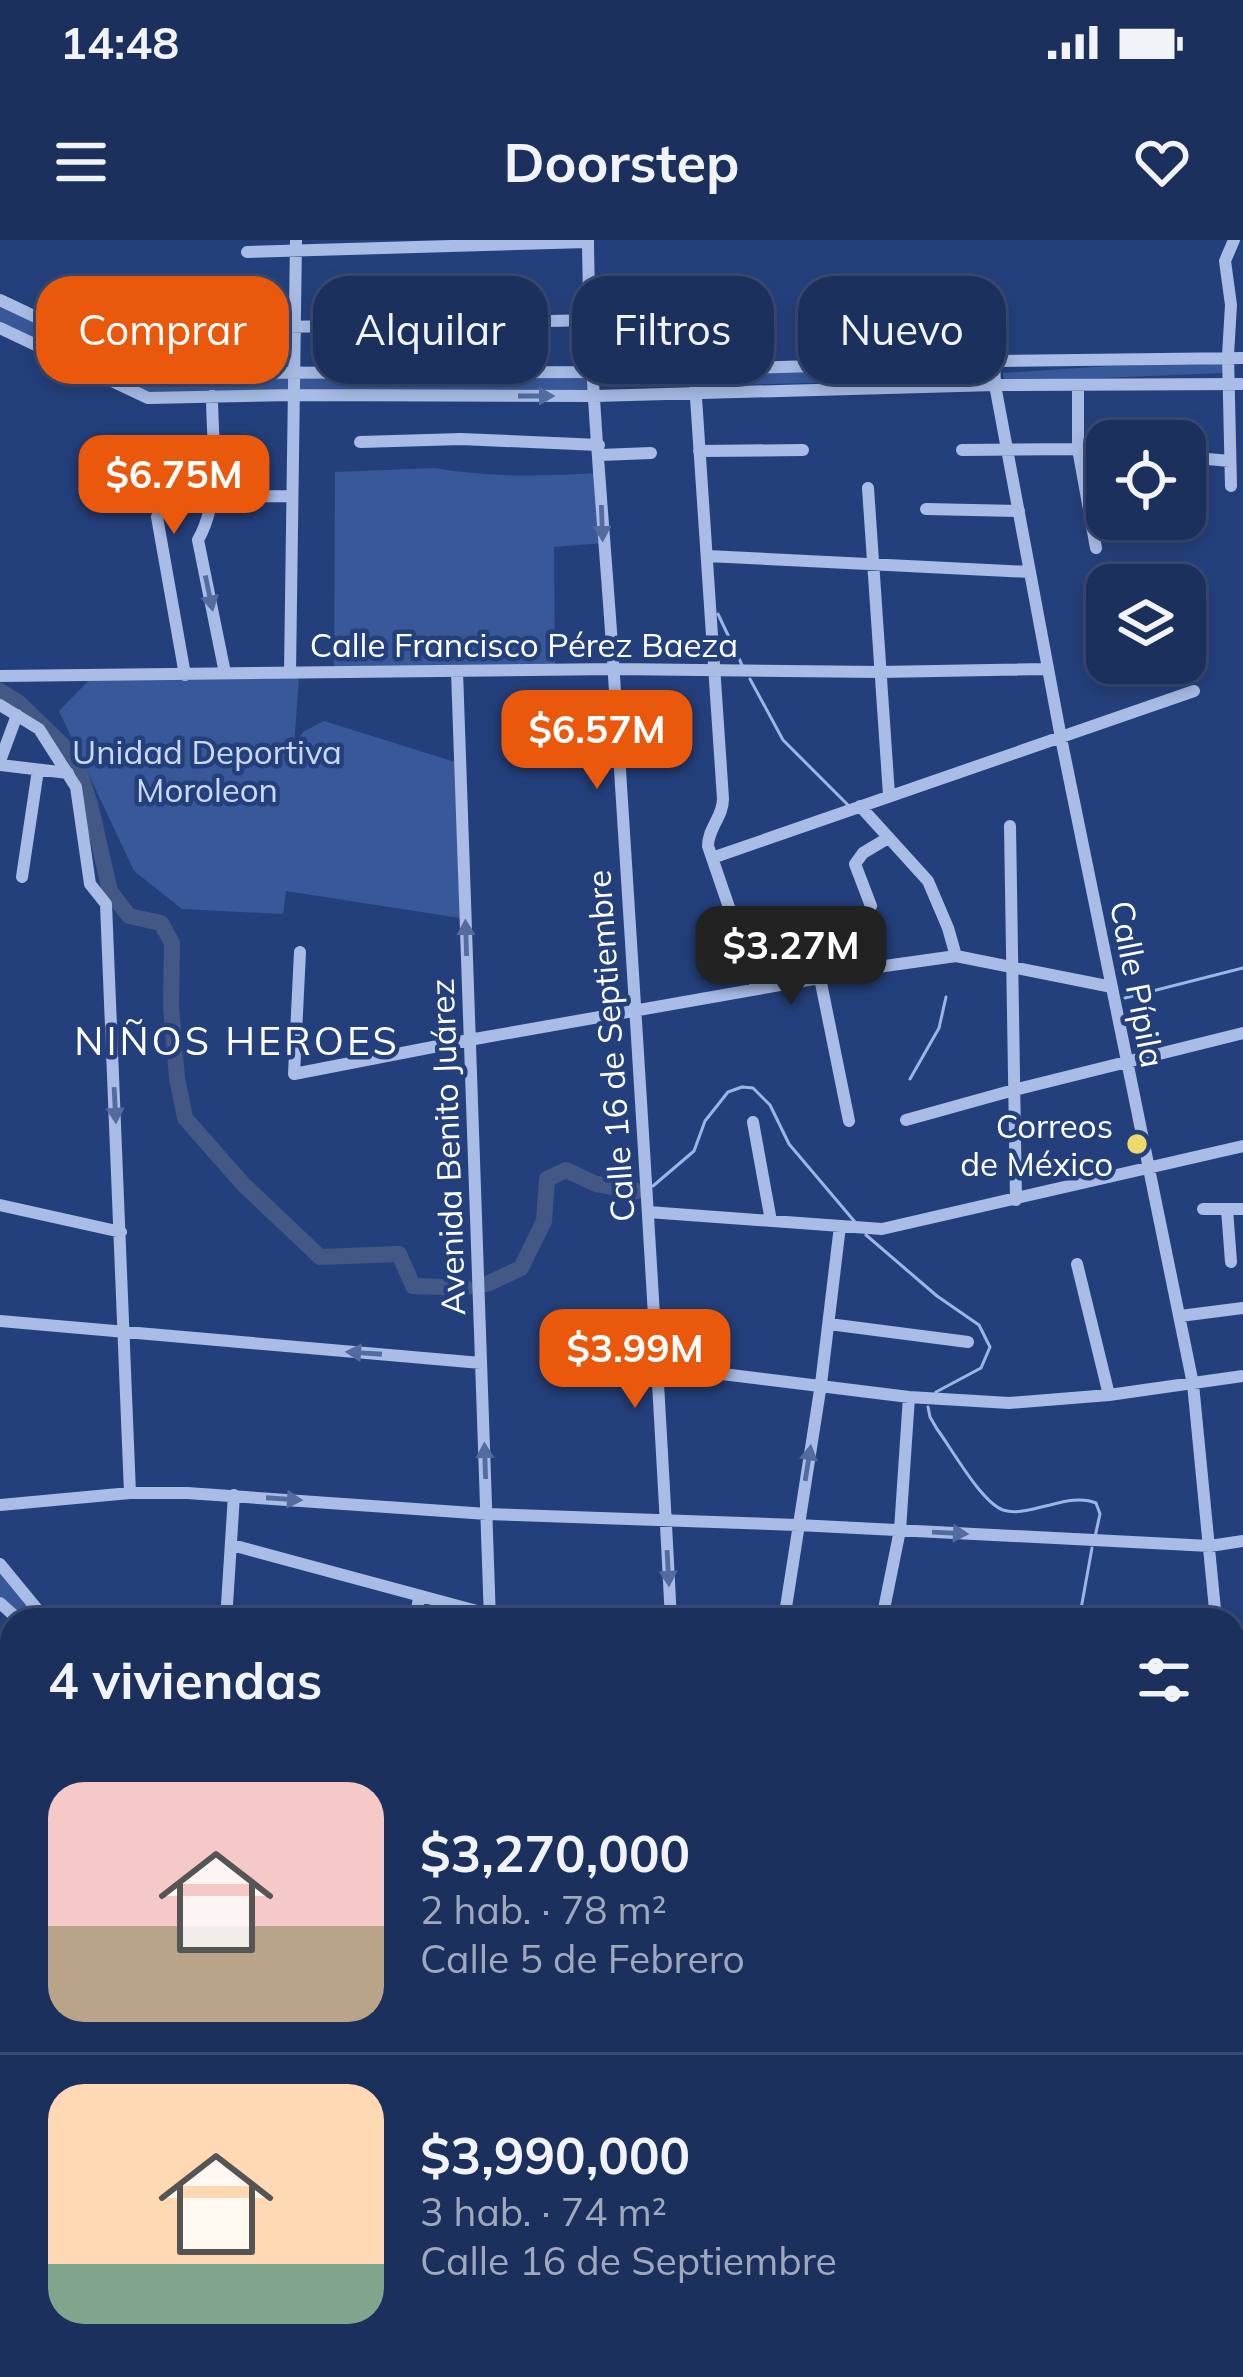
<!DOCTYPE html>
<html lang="es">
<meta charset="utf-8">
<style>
body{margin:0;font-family:Mulish,sans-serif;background:#283c66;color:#f1f3f6;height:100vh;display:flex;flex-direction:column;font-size:45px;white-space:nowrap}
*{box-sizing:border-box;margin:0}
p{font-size:39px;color:#a0a9bc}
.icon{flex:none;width:66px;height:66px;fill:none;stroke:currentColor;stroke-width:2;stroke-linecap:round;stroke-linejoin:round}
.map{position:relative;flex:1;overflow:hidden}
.panel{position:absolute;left:0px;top:1368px;width:1245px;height:771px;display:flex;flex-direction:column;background:#1b305d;border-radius:36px 36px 0 0;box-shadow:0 6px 18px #0003,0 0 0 3px #394b72}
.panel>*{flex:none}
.guide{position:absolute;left:36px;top:36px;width:1173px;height:108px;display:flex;gap:24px}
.controls{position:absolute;left:1086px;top:180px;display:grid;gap:24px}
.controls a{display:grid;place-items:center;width:120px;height:120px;border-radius:24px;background:#1b305d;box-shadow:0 6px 18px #0003,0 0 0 3px #394b72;font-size:60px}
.price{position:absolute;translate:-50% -102px;padding:0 27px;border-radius:24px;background:#ea580c;color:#fff;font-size:39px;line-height:78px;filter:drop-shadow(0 3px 6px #0008)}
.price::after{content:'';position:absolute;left:50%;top:72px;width:36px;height:27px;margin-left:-18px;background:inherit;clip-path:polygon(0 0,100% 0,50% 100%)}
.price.active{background:#222;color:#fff}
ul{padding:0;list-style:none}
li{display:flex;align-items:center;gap:36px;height:300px;padding:0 48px}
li+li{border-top:3px solid #394b72}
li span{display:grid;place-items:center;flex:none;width:336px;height:240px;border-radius:36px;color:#555}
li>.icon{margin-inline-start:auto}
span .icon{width:144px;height:144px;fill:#fffc;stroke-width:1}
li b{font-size:51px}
h2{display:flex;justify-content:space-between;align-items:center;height:144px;padding:0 48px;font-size:51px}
.pill{padding:0 42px;border-radius:36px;background:#1b305d;box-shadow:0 6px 18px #0003,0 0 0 3px #394b72;font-size:42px;line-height:108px}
.pill.active{background:#ea580c;color:#fff}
.status{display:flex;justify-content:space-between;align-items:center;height:84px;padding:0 60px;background:#1b305d;direction:ltr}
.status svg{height:33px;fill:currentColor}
header{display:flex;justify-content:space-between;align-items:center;height:156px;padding:0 48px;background:#1b305d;font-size:54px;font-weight:700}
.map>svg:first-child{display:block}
</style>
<div class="status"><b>14:48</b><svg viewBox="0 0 49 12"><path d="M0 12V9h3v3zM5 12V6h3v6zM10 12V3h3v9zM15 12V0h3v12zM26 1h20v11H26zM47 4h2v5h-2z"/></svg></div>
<header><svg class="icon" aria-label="menu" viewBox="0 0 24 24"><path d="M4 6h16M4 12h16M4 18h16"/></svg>Doorstep<svg class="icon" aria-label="heart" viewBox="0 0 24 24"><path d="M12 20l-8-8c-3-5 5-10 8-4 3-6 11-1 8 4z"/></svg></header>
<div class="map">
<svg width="1243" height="2137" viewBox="0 0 1243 2137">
<rect width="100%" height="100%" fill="#24407c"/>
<path fill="#385899" d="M0,61l154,72 440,-1 1,24 -446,1 -149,-70z
M1223,124v9l-219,9 -1,-9 106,-7z
M983,128v10l-279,8 -1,-13z
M660,133l30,2 -1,7 -80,5v-7z
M435,228c55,10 111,8 166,5l2,70 -49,4 1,123 -221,2 1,-200z
M299,437l-5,69 9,-14 21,-11 131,41 5,156 -174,-27 -3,23 -101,-5 -48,-38 -75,-160 32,-33z
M0,1327l41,53h-15l-26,-24z"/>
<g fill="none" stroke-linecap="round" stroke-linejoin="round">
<path stroke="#9db5e6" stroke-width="3" d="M718,374l24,51
M750,439l33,61 65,65
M1125,758l118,-30
M910,839l29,-51 7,-31
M653,946l41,-35 11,-30 23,-29 14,-5 11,1 17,17 19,39 66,78
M866,995l71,61 42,29 11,22 -9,21 -45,24
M928,1167l2,10 7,12c15,20 44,73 66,81 15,5 32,-2 47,-5 15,-4 32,-8 46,-2l4,11 -5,23
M1079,1380l13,-72
M2,1739l10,6
M753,2127l23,10"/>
<path stroke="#445885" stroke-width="16" d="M0,451l18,11 56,54 16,48 20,87 19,25 32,7 11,20 -1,63 6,72 8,40 58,66 77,73 79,-3 14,32 53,2
M487,1044l34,-16 23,-47 3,-42 19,-9 30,14 41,7"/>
<path stroke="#a8bce5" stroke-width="12" d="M588,0c1,145 17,291 26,436 20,314 41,629 57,944
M247,12l340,-10
M0,60l154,73 446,-1 394,-11 249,-3
M0,88l148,70 145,-3 302,1 400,-11 248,-1
M245,88l346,-8
M994,121l1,24 66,353 132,646 23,236
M694,128l29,431c0,18 -15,29 -15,47l49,143
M1078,145v64l18,99
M212,156c0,47 10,102 -14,144l27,133
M360,202l101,-3 138,6
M962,210l116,-1 29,2
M699,211l104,-1
M600,215l51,-2
M1185,217l45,4
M1231,246l-3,-131 3,-50 -6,-44 9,-21
M868,248l21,307
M926,269l93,2
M707,316l323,16
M457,431l33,949
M290,433l6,-433
M185,435l-28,-158 7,-20 127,-1
M0,436l614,-7 266,3 167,-3
M0,465l39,24 37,58 14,97 16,20 24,589
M0,521l17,-46
M0,525l68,8
M860,566l68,75 20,47 8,28
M1010,586l6,374
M712,618l482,-167
M22,637l16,-107
M871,666l-16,-42 8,-11 25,-15
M300,712l-6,122 175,-34 351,-62 15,-5 121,-17 156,31
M820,738l29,143
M906,880l108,-30 229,-57
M753,882l18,99
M0,965l121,27
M1203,969h40
M1227,969l4,53
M648,972l234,17 361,-83
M1077,1024l32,131
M1180,1076l63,-8
M0,1081l481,42
M829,1084l139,18
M657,1126l252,31 100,6 100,-8 134,-19
M0,1265l130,-12h57l300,21 311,11 412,21 33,-5
M232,1305l278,75
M0,1324l46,56
M0,1363l19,17
M1028,1377v3
M882,1379l18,-89 9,-133
M226,1380l8,-125
M415,1380l4,-22
M784,1380l37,-236 19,-158
M1233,1392l10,-1
M1233,1519l10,81
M0,1632l12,-1
M0,1705l12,1
M1233,1726h10
M0,1881h12
M1233,1983l10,-11
M0,1989l12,-3
M1233,2081h10
M0,2102l12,-2
M282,2127l4,10
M492,2127l14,10
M1040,2127l9,10
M81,2137l2,-10
M536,2137l1,-10
M717,2137l1,-10
M873,2137l2,-10
M1092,2137l10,-10"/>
</g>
<defs><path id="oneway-solid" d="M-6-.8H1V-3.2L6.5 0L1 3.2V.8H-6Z" transform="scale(3)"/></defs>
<g fill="#526ba1">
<use href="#oneway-solid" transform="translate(536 156)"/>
<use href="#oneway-solid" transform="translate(602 283) rotate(88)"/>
<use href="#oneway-solid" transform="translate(209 353) rotate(78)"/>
<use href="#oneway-solid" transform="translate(466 698) rotate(-92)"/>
<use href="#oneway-solid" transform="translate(115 865) rotate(87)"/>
<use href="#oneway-solid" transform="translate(364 1113) rotate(-176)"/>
<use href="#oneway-solid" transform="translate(485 1221) rotate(-92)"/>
<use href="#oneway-solid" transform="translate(808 1223) rotate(-81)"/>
<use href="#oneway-solid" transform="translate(284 1259) rotate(4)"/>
<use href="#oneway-solid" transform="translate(950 1293) rotate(3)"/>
<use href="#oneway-solid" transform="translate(668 1328) rotate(87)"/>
</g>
<circle fill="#efd96c" stroke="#24407c" stroke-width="4.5" cx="1137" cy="904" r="12"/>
<g text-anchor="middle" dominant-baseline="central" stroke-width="9" stroke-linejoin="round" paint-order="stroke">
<g font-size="33" fill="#fff" stroke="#24407c">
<text x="524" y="404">Calle Francisco Pérez Baeza</text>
<text transform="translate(1138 744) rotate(79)">Calle Pípila</text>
<text transform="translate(610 806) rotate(-94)">Calle 16 de Septiembre</text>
<text transform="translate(447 907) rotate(-92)">Avenida Benito Juárez</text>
</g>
<g font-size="33" fill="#cbd9f4" stroke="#24407c">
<text x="207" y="511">Unidad Deportiva<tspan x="207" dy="38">Moroleon</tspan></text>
</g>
<g font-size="33" fill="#fff" stroke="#24407c" text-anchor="end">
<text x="1113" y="885">Correos<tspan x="1113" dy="38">de México</tspan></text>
</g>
<g font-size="39" letter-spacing="3" fill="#fff" stroke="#24407c">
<text x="237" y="800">NIÑOS HEROES</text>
</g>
</g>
</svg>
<div class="controls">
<a><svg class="icon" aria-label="locate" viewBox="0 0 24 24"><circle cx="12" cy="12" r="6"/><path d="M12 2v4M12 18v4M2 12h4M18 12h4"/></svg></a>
<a><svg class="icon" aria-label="layers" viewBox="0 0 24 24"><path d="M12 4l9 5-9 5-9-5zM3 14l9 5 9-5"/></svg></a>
</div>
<b class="price" style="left:174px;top:297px">$6.75M</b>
<b class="price" style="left:597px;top:552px">$6.57M</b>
<b class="price active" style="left:791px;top:768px">$3.27M</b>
<b class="price" style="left:635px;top:1171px">$3.99M</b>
<div class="guide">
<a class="pill active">Comprar</a>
<a class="pill">Alquilar</a>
<a class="pill">Filtros</a>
<a class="pill">Nuevo</a>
</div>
<section class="panel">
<h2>4 viviendas<svg class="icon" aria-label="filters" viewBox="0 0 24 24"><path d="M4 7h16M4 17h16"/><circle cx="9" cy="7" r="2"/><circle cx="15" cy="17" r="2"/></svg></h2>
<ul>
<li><span style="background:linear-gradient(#f6c9c9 60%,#b9a48a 0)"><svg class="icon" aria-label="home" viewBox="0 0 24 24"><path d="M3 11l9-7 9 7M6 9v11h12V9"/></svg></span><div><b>$3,270,000</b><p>2 hab. · 78 m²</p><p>Calle 5 de Febrero</p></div></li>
<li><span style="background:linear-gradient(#ffd9b3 75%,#7fa58c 0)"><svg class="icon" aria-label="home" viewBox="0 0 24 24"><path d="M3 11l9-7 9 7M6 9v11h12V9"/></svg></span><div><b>$3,990,000</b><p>3 hab. · 74 m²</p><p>Calle 16 de Septiembre</p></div></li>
</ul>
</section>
</div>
